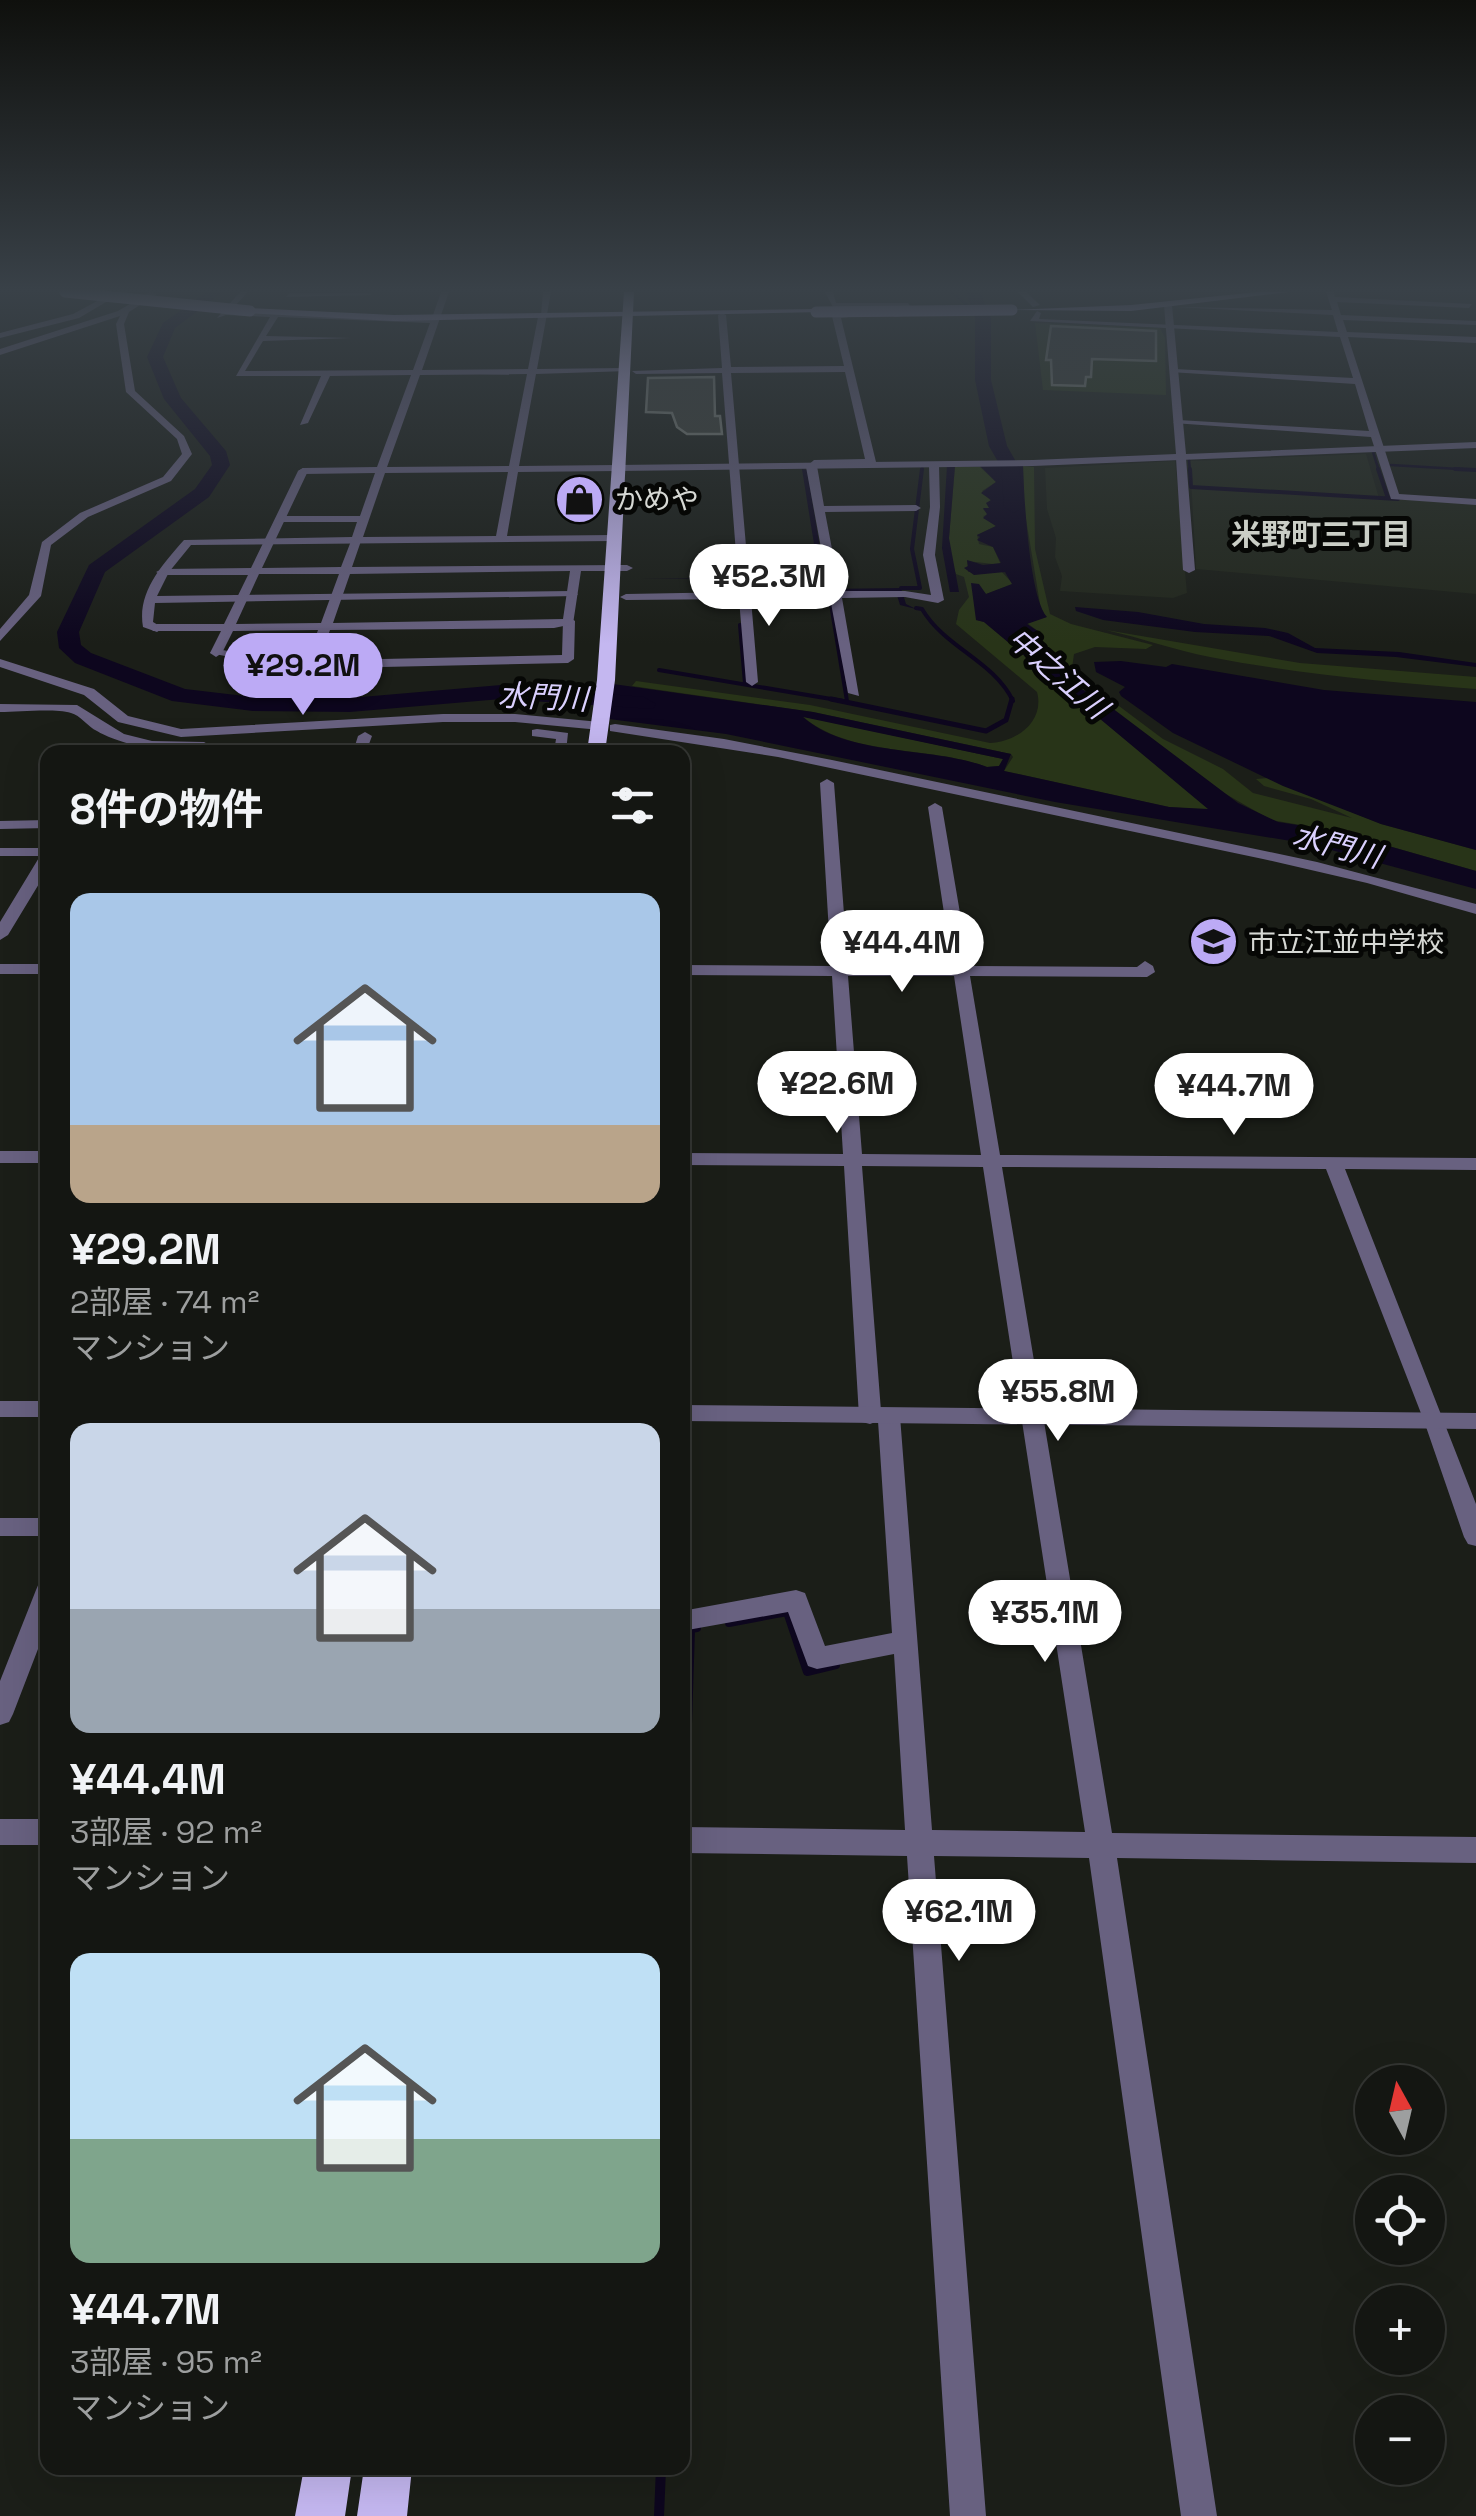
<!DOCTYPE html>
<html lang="ja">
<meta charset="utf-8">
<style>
body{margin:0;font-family:"Space Grotesk","Noto Sans JP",sans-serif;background:#1d1f1b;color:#f1f3f6;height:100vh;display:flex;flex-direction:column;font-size:38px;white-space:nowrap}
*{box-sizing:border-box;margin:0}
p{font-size:32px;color:#9d9f9f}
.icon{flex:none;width:55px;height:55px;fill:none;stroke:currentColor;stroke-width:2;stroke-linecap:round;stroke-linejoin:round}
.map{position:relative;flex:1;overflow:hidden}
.side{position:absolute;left:40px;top:745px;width:650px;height:1730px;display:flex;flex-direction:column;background:#141612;border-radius:20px;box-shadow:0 10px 40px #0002,0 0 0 2px #333532}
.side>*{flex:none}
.needle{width:65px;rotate:352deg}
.controls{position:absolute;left:1355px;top:2065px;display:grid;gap:20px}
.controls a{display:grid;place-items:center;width:90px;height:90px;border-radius:50%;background:#141612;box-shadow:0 10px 40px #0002,0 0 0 2px #333532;font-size:50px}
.price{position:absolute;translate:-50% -85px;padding:0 22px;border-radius:35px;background:#fff;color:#222;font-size:32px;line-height:65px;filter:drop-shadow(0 2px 5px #0008)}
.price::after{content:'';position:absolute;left:50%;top:60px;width:30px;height:22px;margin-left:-15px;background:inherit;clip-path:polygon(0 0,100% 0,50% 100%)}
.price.on{background:#bcaaf5;color:#111}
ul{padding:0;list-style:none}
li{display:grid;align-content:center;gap:20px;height:530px;padding:0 30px}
li span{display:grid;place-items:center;height:310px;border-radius:20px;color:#555}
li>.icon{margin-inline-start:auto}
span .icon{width:180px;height:180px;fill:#fffc;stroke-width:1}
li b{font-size:42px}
h2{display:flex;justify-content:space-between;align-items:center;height:120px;padding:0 30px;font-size:42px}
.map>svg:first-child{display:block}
</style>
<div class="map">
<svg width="1476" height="2516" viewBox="0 0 1476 2516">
<rect width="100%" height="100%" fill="#1b1e18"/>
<path fill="#22271c" d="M1366,454l13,44 97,6v90l-280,-25 -6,-108z
M1175,461l12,132 -14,5 -113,-7 2,-15 -7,-19 1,-19 -9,-29 -2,-41z"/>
<path fill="#283418" d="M1035,323l125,5 5,10 1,57 -123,-5z
M1023,466l11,1 1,82 15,65 21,10 82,21 -7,4 -51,-2 -21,7 -2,14 11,11 80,60 60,30 30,24 99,25 -41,-19 -47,-13 -8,-7 12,-1 113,46 95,26v21l-140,-40 -65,-11 -47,-27 -124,-94c-25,-11 -46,-32 -60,-55l2,-10 -15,-11 19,-6 -5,-7 -17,-103z
M955,467h25l16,15 -14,9 9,10 -2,7 -6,1 5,6 -5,1 13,10 -19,9 2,9 14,3 8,18 -34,-4 1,11 33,-1 12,13 -27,10 -7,-7 -3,33 8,2 226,188 -41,-3 -165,-36 9,-14 -2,-3 -198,-42 -181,-26 4,-5 174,24 180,38c27,-1 55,-22 47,-51l-81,-68 3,-14 10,-13 -5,-20 -8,-3 -7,-19v-17z
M1106,630l194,33 176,14v12c-90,-7 -178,-15 -266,-32 -35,-7 -69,-19 -104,-27z
M802,716l201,43 -4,7 -12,1c-58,-22 -136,-9 -185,-51z"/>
<path fill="#0d061e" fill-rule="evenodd" d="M955,465l-6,73 10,54h-9l-8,-44 5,-82z
M979,465h44c1,30 6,132 24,152l-20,7 15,10 -2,10c14,23 35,44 60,55l138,104 40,19 58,9 140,40v18l-167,-45 -254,-42 -329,-68 -117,-15 4,-35 200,28 198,42 -7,17 165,36 39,2 -224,-187 -8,-2 -5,-37 8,1 7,10 26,-10 -7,-12 -31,3 -10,-7 4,-2 -1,-6 16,5 18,-2 -8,-16 -16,-7 3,-3 -3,-2 19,-9 -13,-8 4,-4 -4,-6h6l-3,-5 5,-3 -10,-7 15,-11zM803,717l200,42 -4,7 -12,1c-55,-21 -139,-10 -184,-50z
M802,469l5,1 20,119 74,-1 5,16 10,5 -16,-4 -4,-13h-74l-3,-15 -178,2 178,-4z
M1075,607l63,5 66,12 61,4 23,5 27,15 84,4 77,11v4l-80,-10 -79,-4 -48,-17 -74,-4 -92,-12 -27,-9z
M1121,661l45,6 6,-3 152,26 152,12v148l-95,-26 -98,-38 -110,-53 -52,-37 -2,-4 6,-5 -29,-15 -2,-10z"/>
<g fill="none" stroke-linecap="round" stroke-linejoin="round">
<path stroke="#0d061e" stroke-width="2.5" d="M951,292l32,26
M1373,452l6,19
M1189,460l1,11
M1391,465l85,5"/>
<path stroke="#0d061e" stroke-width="4" d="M1190,469l1,18 207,12
M1378,469l10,29
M1455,469l21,1
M901,588h19l-8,-39 10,-80
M830,598l17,103
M916,608l6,1c23,39 72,52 91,92
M740,625l5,58
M659,670l184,31"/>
<path stroke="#0d061e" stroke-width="5" d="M831,699l155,32 20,-11 6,-21"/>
<path stroke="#0d061e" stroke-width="8" d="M729,1623l58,-11 20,60 29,-7
M685,1818l6,-189 6,-1
M682,1877l1,-15"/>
<path stroke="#0d061e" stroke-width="10" d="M682,1887v-12
M659,2516l2,-48"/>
<path fill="#0d061e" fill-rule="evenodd" d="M207,292h16l-48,36 -12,29 18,41 45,53 4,14 -21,32 -104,75 -26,60 2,13 10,8 94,36 68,8 97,1 151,-13 143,12 12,7 -3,5 -152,-10 -151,13 -97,-1 -81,-10 -97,-38 -16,-15 -2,-16 32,-67 106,-76 17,-24 -2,-9 -46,-57 -17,-42 16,-34z
M966,292h14l11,26v62l16,66 12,21 5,40 -10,6 -10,-6 -3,-40 -12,-21 -14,-66v-62z"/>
</g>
<path fill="#3d4039" stroke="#7b7f78" stroke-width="2.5" d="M1051,326l105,5v30l-64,-2 -1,18h-5l-1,9 -33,-1 -1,-25h-5z
M714,377l1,39h5l2,18h-35l-10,-7 -5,-14 -26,-1 2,-34z"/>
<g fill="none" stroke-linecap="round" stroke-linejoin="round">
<path fill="#686180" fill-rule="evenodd" d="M114,292h9l-44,26 -79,20v-5l73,-19z
M150,292l7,2 -28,18 -5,12 11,67 49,45 8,18 -21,27 -83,36 -37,28 -10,51 -41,45v-12l29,-34 13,-53 38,-29 83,-36 19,-23 -5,-15 -51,-47 -10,-68 4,-8 -120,39v-6l118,-38z
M240,292h8l-18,19 202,7 9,-26h8l-27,78 106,-1 10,-52 3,-2 2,-23h8l-14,77 87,-1 4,3 -92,3 -17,92 98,-1 5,3 -5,3 -99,1 -11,64 106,-1 5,3 -5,3 -422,4 -22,27 -12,24 415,-5 6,3 -2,2 -421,7 -2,19 10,6 -6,4 -14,-5c-6,-34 18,-61 41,-87l168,-3 5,-15h-77l-5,-3 5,-3h80l15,-43 -72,1 -5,-3 5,-3 74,-1 34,-92 -81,1 -22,47 -8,2 21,-49h-85l34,-59 -44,-2 -9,3zM278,317l152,6 -17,47 -168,1 18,-30 88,-3 -85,-2zM527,374l-18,92 -122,1 33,-92zM508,472l-12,64 -133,1 22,-64z
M825,292h8l3,11h72l9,11 -22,3 -4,-2 17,-3 -3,-5h-72z
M1018,292h8l14,13 -7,2z
M1326,292h8l1,5 137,7 -3,4 -132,-6 4,13 135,6v4l-133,-5 4,12 129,5v6l-128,-6 51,157 77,5v6l-85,-6 -20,-62 -198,-14 5,-3 191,11 -14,-47 -185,-12 4,-3 179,9 -13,-41 -310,-16 7,-10 4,2 -2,6 299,13 -5,-17 -157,-8 156,3z
M289,293h79l4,2 -86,2z
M722,313l4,2 5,52 113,-1 -12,-50 29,-3 4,2 -24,3 35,144 -5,3 -54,1 7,40 92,-1 5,3 -5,3 -91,1 15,79h65l26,4 -8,-40 7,-48 -1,-42 5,-3 5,3 1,42 -5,48 9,45 -6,3 -33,-6 -63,1 17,98 -11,-3 -18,-95 -79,1 7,83 -6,4 -6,-4 -7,-83 -113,1 -6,-3 6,-3 113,-2 -17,-219 -86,1 -4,-3 90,-3 -4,-53zM845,372l20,87 -51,1 -8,7 23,124 -79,1 -19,-219z
M1181,455l5,3 9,112 -6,3 -6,-3 -7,-112z
M569,617l6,4 -1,38 -6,4 -279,6 -79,-16 6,-4 73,12 273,-6 1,-34z
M0,659l94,30 34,27 53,13 262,-15h72l85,8 7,4 -7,4 -85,-8h-72l-262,15 -63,-15 -34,-27 -84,-28z
M0,704l77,1 47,29 28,7 52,1 7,4c-24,15 -91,-1 -114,-15 -9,-4 -17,-16 -26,-18 -17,-5 -52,-1 -71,-1z
M615,724l109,15 108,21 485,102 159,42v10l-109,-31 -104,-24 -485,-102 -168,-26v-6z
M537,729l31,4 -2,19h-12l2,-13 -24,-3v-6z
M365,732l7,4 -6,16h-13l5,-16z
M827,779l7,4 14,183h104l-24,-159 7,-4 7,4 27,159 168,1 8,-6 8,5 2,6 -8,5 -177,-1 30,179 476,3v12l-131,-1 131,335v42l-8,-2 -4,-7 -40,-116 -98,-252 -324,-2 110,666 364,4v26l-359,-5 100,658h-36l-92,-658 -155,-2 52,660h-36l-43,-660 -225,-3v-26l223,3 -11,-176 -77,15 -9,-3 -20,-54 -106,19v-20l114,-21 9,3 20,53 67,-13 -14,-212 -8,3 -8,-2 -3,-6 -15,-250 -162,-1v-12l161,1 -11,-178 -150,-1v-10l149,1 -11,-183zM848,976h106l27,179 -119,-1zM862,1166l121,1 102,665 -153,-2 -32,-414 -3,-6 -8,-2 -8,3z
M48,820v8l-48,1v-8z
M0,848h48v21l-40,66 -8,5v-18l40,-66h-40z
M0,964h48v10h-48z
M0,1151h48v12h-48z
M0,1401h48v16h-48z
M0,1518h48v18h-48z
M48,1580v43l-35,91 -4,8 -9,3v-44l36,-91 3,-7z
M0,1819h48v26h-48z"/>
<path fill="#686180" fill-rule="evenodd" d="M1168,303l4,2 14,149 290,-12v6l-443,18 -416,5 -5,-3 5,-3 416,-5 143,-6 -12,-149z
M303,468l5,3 -46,97 79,-1 10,-26 5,-3 5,3 -9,26 275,-2 6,3 -6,3h-46l-8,53 -19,4 -224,2 -12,34 -6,4 -6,-4 12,-34 -85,1 -11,22 -6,4 -6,-4 11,-22h-68l-2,-3 6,-4h67l24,-49h-86l-6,-3 6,-3 89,-1 47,-97zM570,571l-7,48 -230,4 17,-49zM259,574h80l-18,49 -85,1z
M682,1405l794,8v16l-794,-8z"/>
<path fill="#b6a6e8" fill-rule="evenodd" d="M1257,292h32l-158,19 -124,-1 124,-5z
M250,308l144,7 422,-6 5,3 -427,9 -148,-8z"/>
<path fill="#c4b7f0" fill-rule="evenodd" d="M624,292h10l-19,388 -10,72h-18l10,-72z
M304,2468h48l-7,48h-50z
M364,2468h48l-5,48h-50z"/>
<path stroke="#b6a6e8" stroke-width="11" d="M65,292l185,19
M816,312l196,-2"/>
</g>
<linearGradient id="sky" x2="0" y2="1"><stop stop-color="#0f100d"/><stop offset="0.45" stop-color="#394148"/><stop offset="1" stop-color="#394148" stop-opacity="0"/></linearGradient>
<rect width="1476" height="644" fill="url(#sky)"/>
<defs>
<symbol id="shop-disc" viewBox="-11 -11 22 22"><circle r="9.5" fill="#bcaaf5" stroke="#060705"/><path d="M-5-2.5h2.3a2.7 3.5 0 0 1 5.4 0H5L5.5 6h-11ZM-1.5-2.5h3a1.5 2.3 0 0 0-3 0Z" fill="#111"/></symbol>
<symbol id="school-disc" viewBox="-11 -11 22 22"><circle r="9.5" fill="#bcaaf5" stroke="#060705"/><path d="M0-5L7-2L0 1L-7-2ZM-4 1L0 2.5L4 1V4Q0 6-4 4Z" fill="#111"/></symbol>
</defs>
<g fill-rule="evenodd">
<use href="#shop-disc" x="552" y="472" width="55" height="55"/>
<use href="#school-disc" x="1186" y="914" width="55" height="55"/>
</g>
<g text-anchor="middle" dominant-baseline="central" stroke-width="10" stroke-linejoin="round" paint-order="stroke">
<g font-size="28" fill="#d6d8d4" stroke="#060705" text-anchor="start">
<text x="615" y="499">かめや</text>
<text x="1248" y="942">市立江並中学校</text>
</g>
<g font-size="30" font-weight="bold" fill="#cacec6" stroke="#060705">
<text x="1321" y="534">米野町三丁目</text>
</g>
<g font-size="30" font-style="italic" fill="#dad0fe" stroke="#060705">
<text transform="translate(1058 673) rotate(41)">中之江川</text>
<text transform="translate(543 697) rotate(3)">水門川</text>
<text transform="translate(1337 846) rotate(15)">水門川</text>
</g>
</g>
</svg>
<div class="controls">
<a><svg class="needle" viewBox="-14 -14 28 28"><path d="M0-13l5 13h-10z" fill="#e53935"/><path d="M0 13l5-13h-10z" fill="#9d9f9f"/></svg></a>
<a><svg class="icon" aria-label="locate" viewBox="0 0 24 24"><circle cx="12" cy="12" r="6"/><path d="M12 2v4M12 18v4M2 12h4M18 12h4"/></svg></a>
<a>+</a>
<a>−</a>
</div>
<b class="price" style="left:769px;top:629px">¥52.3M</b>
<b class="price on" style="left:303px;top:718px">¥29.2M</b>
<b class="price" style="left:902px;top:995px">¥44.4M</b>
<b class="price" style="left:837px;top:1136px">¥22.6M</b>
<b class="price" style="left:1234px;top:1138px">¥44.7M</b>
<b class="price" style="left:1058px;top:1444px">¥55.8M</b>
<b class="price" style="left:1045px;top:1665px">¥35.1M</b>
<b class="price" style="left:959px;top:1964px">¥62.1M</b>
<section class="side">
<h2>8件の物件<svg class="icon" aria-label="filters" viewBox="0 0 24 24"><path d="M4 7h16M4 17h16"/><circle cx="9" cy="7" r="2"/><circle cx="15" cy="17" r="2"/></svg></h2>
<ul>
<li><span style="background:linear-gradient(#a9c7e8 75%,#b9a48a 0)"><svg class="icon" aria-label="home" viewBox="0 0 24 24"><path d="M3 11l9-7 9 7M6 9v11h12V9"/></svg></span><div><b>¥29.2M</b><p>2部屋 · 74 m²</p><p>マンション</p></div></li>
<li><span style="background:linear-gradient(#c9d6e8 60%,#9aa5b1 0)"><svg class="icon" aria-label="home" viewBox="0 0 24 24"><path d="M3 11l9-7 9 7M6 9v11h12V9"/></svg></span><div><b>¥44.4M</b><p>3部屋 · 92 m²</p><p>マンション</p></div></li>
<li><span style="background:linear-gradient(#bfe0f5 60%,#7fa58c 0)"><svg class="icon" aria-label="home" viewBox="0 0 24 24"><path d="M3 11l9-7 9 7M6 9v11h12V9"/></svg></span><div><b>¥44.7M</b><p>3部屋 · 95 m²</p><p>マンション</p></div></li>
</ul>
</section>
</div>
